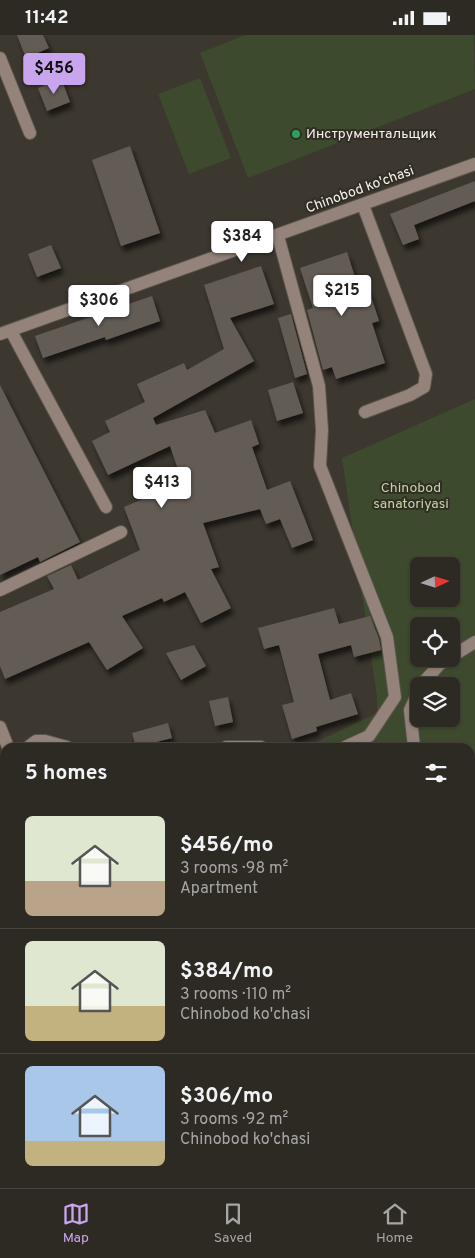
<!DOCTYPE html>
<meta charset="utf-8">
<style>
body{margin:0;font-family:Overpass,sans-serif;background:#35312b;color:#f1f3f6;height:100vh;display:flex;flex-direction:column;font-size:19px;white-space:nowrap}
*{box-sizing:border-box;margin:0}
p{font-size:16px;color:#a7a6a6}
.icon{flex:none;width:28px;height:28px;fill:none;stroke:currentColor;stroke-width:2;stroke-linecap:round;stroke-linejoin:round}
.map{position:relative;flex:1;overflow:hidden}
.side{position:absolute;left:0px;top:708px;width:475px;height:446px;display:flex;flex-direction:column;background:#2d2923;border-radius:15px 15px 0 0;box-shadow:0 1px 4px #0004,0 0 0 1px #484541}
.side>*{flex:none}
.needle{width:32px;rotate:86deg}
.tools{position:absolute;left:410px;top:522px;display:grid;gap:10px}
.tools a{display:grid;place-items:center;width:50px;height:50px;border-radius:8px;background:#2d2923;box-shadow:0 1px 4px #0004,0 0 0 1px #484541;font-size:25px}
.price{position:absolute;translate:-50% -42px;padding:0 11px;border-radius:5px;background:#fff;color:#222;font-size:16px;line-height:32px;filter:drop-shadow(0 1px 2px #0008)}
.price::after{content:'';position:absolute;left:50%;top:30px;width:15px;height:11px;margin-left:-8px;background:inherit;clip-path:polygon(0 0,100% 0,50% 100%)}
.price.current{background:#c9a5ee;color:#111}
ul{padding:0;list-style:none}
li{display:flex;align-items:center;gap:15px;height:125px;padding:0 25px}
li+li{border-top:1px solid #484541}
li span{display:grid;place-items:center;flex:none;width:140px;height:100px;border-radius:8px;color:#555}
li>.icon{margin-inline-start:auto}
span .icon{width:60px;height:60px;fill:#fffc;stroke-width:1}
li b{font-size:21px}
h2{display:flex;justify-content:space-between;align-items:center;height:60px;padding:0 25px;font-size:21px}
.status{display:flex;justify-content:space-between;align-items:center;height:35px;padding:0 25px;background:#2d2923;direction:ltr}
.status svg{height:14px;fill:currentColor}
.tabs{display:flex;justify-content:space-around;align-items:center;height:70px;border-top:1px solid #484541;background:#2d2923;font-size:14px;color:#a7a6a6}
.tabs a{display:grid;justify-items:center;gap:2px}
.tabs .current{color:#c9a5ee}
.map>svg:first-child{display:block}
</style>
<div class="status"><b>11:42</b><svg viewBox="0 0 49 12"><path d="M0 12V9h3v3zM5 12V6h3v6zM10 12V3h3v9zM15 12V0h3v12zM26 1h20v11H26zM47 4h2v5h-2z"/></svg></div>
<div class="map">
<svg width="475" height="1153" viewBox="0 0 475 1153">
<defs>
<filter id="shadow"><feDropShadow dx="3" dy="5.5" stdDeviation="2.5" flood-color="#0009"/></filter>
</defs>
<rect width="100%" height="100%" fill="#3c372f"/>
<path fill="#3e4a2d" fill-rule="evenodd" d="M245,0h229l1,54 -227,89 -48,-125z
M200,43l31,80 -42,16 -31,-80z
M475,364v789h-138l-2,-4h135v-437h-164l71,-34v-16l-35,-239zM419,531h32v33h-32zM419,591h32v33h-32zM419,651h32v33h-32z"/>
<path fill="#645c55" filter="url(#shadow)" d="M17,0h26l6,13 -23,10z
M61,43l9,24 -23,9 -9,-23z
M130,111l30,87 -39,13 -29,-86z
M475,146v20l-61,24 5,14 -16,6 -13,-31z
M51,210l10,23 -24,9 -9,-23z
M347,217l13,41 9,-3 10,31 -7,2 13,40 -49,16 -4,-12 -9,3 -16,-60 6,-2 -13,-40z
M261,231l13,38 -44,14 24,43 -101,57 3,7 49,-15 10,23 36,-13 8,24 -7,3 15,43 23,-9 23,59 -21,8 -12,-29 -14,5 -6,-15 -57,14 16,44 -8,2 20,39 -30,15 -16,-31 -21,10 -2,-4 -40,18 21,32 -36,22 -18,-28 -84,37 -5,-13v-54l54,-23 -7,-13 24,-11 7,15 62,-30 -16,-43 28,-12 1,3 32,-8 -15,-44 -62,29 -16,-34 18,-9 -5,-11 40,-19 -8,-18 47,-21 3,7 37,-21 -20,-64z
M152,261l8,25 -54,19 -1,-3 -62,21 -8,-22z
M291,279l16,60 -12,4 -17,-60z
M293,347l10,31 -26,8 -9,-31z
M0,350l80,157 -40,20 -2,-5 -38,18z
M334,573l5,16 31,-8 9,23 2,11 -27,7 -3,-12 -33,9 12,46 21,-7 7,21 -42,13 1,4 -25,8 -10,-34 12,-3 -15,-57 -15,4 -6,-21z
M194,610l12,21 -25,14 -15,-27z
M228,662l5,25 -18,4 -6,-25z
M168,688l4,15 -36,9 -4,-14z"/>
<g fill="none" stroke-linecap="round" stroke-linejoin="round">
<defs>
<path id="minor" d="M0,23l30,75
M363,170l63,169 -2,13 -14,8 -45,17
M278,201l41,150 3,44 -2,36 67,171 8,60 -26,39 -24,11
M11,296l95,176
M0,299l475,-170
M0,555l121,-58
M451,622l24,-15
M420,651l20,-22 9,-5
M0,692l8,20
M28,712l8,-6h9l22,6
M226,712h35
M414,712l-4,-37 9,-20
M0,731l5,-2
M470,859l5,12
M0,921l5,12"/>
</defs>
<use href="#minor" stroke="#5a554e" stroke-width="14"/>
<use href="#minor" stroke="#93837a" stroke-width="12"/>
</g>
<circle fill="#2e9e5b" stroke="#312d25" stroke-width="2" cx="296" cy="99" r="5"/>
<g text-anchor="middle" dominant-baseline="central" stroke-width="4" stroke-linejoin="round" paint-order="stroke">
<g font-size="14" fill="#f6f3ee" stroke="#312d25" text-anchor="start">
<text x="306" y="99">Инструментальщик</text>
</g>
<g font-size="14" fill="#f6f3ee" stroke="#312d25">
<text transform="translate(360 155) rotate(-20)">Chinobod ko'chasi</text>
</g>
<g font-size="14" fill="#c0d89f" stroke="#312d25">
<text x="411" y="453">Chinobod<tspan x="411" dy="16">sanatoriyasi</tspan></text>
</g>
</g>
</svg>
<div class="tools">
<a><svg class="needle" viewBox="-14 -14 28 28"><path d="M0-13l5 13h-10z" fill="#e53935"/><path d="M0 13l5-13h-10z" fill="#a7a6a6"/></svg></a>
<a><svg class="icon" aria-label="locate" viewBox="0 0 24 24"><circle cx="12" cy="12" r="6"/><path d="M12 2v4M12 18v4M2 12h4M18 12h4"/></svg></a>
<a><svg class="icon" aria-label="layers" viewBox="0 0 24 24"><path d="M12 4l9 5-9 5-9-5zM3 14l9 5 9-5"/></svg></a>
</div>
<b class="price current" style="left:54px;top:60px">$456</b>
<b class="price" style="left:242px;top:228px">$384</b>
<b class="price" style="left:342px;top:282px">$215</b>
<b class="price" style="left:99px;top:292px">$306</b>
<b class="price" style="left:162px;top:474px">$413</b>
<section class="side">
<h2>5 homes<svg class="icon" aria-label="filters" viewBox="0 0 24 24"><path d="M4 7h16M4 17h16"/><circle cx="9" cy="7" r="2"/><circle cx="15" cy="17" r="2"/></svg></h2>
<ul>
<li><span style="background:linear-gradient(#dfe7d0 65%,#b9a48a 0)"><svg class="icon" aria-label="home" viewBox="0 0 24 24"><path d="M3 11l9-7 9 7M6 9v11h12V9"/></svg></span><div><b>$456/mo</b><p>3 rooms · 98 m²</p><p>Apartment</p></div></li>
<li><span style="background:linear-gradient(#dfe7d0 65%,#c2b280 0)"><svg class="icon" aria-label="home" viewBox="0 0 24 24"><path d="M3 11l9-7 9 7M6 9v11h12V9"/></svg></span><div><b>$384/mo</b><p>3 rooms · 110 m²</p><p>Chinobod ko'chasi</p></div></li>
<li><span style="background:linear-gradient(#a9c7e8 75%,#c2b280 0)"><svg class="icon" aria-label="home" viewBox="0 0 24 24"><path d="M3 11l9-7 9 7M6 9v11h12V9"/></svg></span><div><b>$306/mo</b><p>3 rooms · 92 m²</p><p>Chinobod ko'chasi</p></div></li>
</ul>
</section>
</div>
<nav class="tabs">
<a class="current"><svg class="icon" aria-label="map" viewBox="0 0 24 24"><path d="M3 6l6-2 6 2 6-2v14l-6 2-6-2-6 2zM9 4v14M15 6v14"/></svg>Map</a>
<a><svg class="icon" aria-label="saved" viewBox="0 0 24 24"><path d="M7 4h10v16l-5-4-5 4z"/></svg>Saved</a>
<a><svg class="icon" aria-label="home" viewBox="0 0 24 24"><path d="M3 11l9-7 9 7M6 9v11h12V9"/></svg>Home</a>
</nav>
